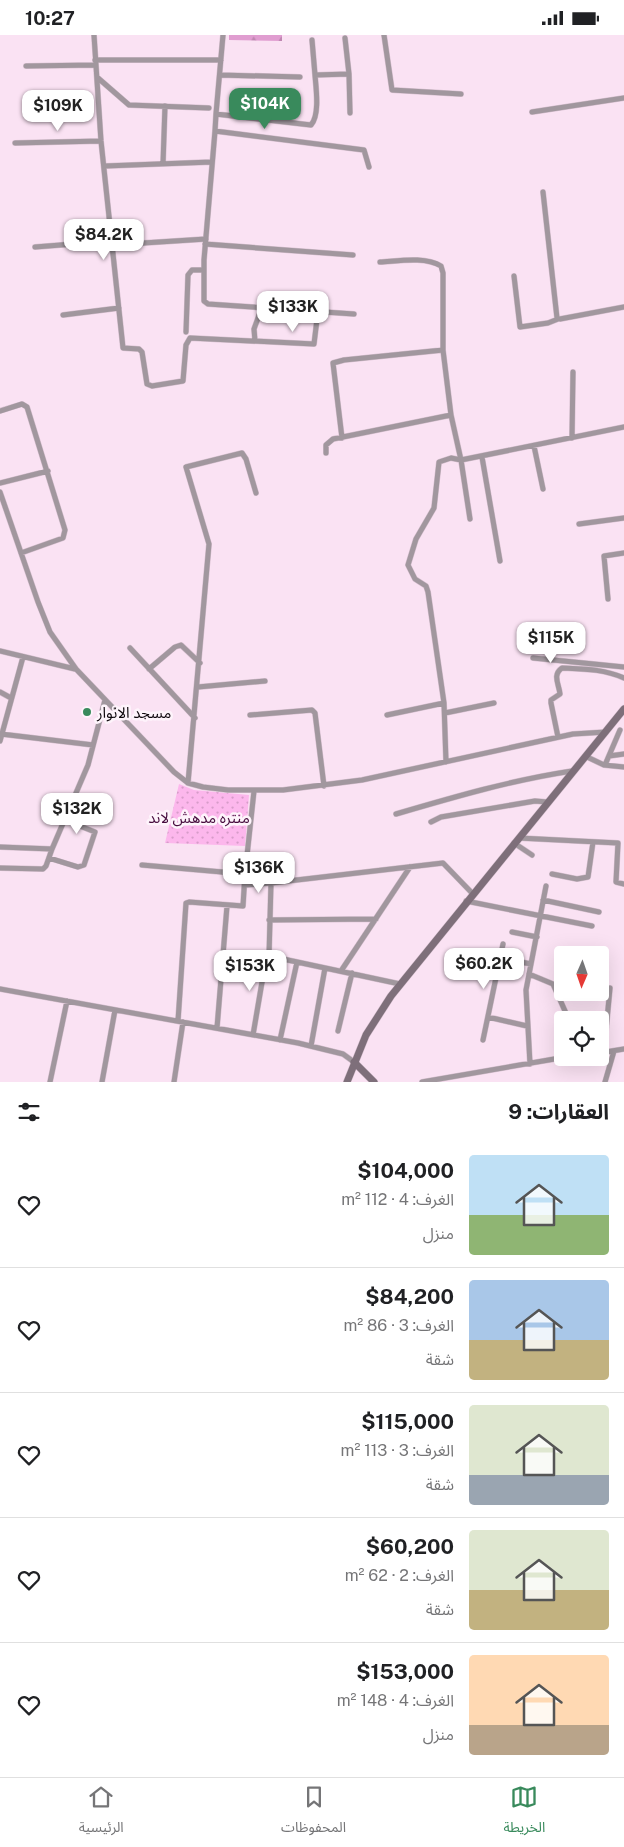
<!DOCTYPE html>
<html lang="ar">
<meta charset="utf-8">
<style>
body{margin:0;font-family:"Public Sans","Noto Sans Arabic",sans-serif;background:#f6f6f6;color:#202124;direction:rtl;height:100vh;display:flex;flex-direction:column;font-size:19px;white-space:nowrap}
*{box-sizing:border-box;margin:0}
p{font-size:16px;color:#757577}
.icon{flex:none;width:28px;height:28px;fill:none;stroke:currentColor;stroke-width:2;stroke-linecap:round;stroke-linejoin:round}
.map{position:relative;height:1047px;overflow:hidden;direction:ltr}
.sheet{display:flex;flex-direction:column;background:#fff;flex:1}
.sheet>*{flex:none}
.needle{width:32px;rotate:182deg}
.tools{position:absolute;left:554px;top:911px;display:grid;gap:10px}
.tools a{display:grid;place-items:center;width:55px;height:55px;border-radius:5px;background:#fff;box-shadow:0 5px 20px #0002;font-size:25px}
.price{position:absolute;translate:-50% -42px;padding:0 11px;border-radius:10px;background:#fff;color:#222;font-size:16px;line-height:32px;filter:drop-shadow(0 1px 2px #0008)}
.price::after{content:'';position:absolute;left:50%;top:30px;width:15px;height:11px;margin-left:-8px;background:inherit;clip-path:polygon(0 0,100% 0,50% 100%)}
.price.current{background:#398a5c;color:#fff}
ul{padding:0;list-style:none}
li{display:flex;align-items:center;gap:15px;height:125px;padding:0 15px}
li+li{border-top:1px solid #e0e0e0}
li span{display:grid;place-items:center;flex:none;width:140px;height:100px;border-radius:5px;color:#555}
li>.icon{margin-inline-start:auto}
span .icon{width:60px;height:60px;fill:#fffc;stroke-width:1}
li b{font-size:21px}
h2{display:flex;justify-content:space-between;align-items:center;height:60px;padding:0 15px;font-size:21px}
.status{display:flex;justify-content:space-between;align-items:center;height:35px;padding:0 25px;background:#fff;direction:ltr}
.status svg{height:14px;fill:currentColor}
.dock{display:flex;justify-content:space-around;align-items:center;height:70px;border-top:1px solid #e0e0e0;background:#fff;font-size:14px;color:#757577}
.dock a{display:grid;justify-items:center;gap:2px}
.dock .current{color:#398a5c}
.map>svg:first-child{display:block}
</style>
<div class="status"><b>10:27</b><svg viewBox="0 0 49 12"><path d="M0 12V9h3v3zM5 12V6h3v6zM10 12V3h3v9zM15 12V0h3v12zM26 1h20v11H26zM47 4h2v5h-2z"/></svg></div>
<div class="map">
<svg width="624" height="1047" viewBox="0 0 624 1047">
<defs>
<pattern id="forest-firs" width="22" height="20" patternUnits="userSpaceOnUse" patternTransform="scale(1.25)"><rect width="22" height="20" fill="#e09dd0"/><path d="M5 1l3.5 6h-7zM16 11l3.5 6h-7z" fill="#bf86b1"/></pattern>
<pattern id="park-dots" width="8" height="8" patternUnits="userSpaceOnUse" patternTransform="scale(1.25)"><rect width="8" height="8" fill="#fcb7ec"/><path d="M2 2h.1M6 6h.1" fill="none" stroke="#d79cc9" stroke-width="1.8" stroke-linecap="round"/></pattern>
</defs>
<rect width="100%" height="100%" fill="#fae2f3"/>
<path fill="url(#forest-firs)" d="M229,0h53v6l-53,-1z"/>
<path fill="url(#park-dots)" d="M179,749l15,6 55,5 -4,51 -80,-3z"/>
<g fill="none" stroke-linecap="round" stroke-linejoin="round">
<defs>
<path id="minor" d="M94,0l7,106 22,207 16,1 3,3 5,32 5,2 31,-5 3,-36 4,-7 124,6 4,-33
M223,0l-7,79 95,11c9,-10 5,-37 4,-50l34,-1 1,39
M384,0l8,55 69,4
M345,3l4,36
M312,5l3,35
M95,25h126
M26,31l70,-1
M220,40l80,2
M98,43l31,27 80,3
M532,77l92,-14
M215,96l1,-17
M15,108l86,-2
M163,129l2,-58
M105,131l107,-4
M543,157l14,126 3,1 64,-12
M205,209l148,11
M112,210l94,-6
M35,212l77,-6
M380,227c18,-1 45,-6 61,4l2,7v77l8,65
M514,241l6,51 28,-4 10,-4
M354,279l-146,-10 -4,-3v-41l11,-129 149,19 5,17
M63,280l56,-7
M186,297l2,-57 4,-5h12
M255,306l-1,-12 8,-22
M0,376l22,-7 5,3 38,123 -2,8 -42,15
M342,403l-9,-75 11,-3 99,-10
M572,403l1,-66
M534,411l9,43
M326,418v-8l7,-6 118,-24 10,45 163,-33
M482,422l18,104
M0,448l48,-12
M0,457l38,110 12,30 26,37 98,103 14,11 15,4 25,3h55l79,-10 211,-46 33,-2
M579,489l45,-6
M608,564l-4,-43 20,-3
M130,613l65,70
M0,616l75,18
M533,623l91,9
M149,634l26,-22 6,-2 19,18
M198,652l67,-6
M0,657l11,6
M445,678l49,-10
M250,680l62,-5 3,3 9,73
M387,680l57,-12
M1,699l92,11
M558,702l-7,-34v-3l9,-6c-1,-10 -8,-19 2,-26 22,1 42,1 62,10
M0,706l23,-84
M585,721l19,9 20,2
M609,721l15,-2
M446,727l-2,-59 -16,-111 -2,-6 -11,-7 -7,-14 8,-26 18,-31 5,-46 12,-4 10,2 9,59
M605,730l15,-35
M188,748l21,-239 -23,-77 56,-14 4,6 10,34
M396,779c58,-17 116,-34 176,-43
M431,787l10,-5 94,-16 12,1
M519,803l99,5 -2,39 8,2
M514,808l18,12
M0,812l52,2 36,-84 17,-65
M49,823l29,9 6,-2 11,-33 -30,-12
M142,830l103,9 9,-83
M0,833l43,1 3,-3 6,-17
M552,839l25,5 11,-2 5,-35
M245,850l26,-2
M543,865l56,12
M466,866l126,25
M269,885l107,-1
M512,897l25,5
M501,923l30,6
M341,936l69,-104
M529,939l24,10 16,36
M400,949l-131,-28 2,-73 172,-20 29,30
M0,954l298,54 45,11 11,8
M488,982l39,9
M178,986l8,-118 3,-1 54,4 2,-32
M217,993l10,-122
M338,996l14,-58
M253,1000l14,-82
M280,1005l17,-78
M483,1005l20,-96
M311,1011l14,-78
M604,1017l6,-64
M600,1018l24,-4
M530,1029l-4,-74 20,-104
M50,1047l17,-81
M102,1047l13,-72
M174,1047l9,-60
M422,1047l144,-25
M605,1047l9,-31"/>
<path id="secondary" d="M354,1027l20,20
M347,1047l19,-47 25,-39 233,-287"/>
</defs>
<use href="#minor" stroke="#d5bfce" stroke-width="6"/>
<use href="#secondary" stroke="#d5bfce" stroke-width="8"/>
<use href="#minor" stroke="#a1979e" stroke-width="5"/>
<use href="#secondary" stroke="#7e6f7a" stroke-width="7"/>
</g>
<circle fill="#398a5c" stroke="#fef4fb" stroke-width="2" cx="87" cy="677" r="5"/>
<g text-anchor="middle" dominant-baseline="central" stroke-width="5" stroke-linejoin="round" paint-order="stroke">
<g font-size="15" fill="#10090e" stroke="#fef4fb" text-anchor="start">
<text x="97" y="677">مسجد الانوار</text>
</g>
<g font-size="15" fill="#470c3e" stroke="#fef4fb">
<text x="199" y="782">منتره مدهش لاند</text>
</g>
</g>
</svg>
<div class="tools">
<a><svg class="needle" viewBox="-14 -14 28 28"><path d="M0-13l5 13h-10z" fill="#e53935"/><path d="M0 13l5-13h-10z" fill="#757577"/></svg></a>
<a><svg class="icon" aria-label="locate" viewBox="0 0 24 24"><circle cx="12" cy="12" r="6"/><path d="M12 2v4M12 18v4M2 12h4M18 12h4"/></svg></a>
</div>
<b class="price current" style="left:265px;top:95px">$104K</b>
<b class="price" style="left:58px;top:97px">$109K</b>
<b class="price" style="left:104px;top:226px">$84.2K</b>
<b class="price" style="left:293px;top:298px">$133K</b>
<b class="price" style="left:551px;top:629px">$115K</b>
<b class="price" style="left:77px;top:800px">$132K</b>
<b class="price" style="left:259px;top:859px">$136K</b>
<b class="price" style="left:484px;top:955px">$60.2K</b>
<b class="price" style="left:250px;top:957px">$153K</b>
</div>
<section class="sheet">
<h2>العقارات: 9<svg class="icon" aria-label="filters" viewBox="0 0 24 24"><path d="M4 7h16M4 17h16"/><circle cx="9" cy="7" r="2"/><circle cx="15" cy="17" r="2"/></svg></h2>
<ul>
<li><span style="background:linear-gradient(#bfe0f5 60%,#8fb573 0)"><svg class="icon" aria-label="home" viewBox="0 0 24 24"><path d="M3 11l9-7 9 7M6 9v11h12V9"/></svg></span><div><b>$104,000</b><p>الغرف: 4 · 112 m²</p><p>منزل</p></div><svg class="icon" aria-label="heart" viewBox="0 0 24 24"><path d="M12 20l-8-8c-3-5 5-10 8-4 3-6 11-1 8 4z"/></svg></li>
<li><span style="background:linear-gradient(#a9c7e8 60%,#c2b280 0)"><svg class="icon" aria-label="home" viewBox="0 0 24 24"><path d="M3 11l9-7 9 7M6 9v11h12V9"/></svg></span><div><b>$84,200</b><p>الغرف: 3 · 86 m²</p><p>شقة</p></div><svg class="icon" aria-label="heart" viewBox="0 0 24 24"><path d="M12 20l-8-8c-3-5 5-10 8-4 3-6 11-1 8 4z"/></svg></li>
<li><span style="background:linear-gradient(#dfe7d0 70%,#9aa5b1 0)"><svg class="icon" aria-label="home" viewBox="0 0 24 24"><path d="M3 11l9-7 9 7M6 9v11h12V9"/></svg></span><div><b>$115,000</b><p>الغرف: 3 · 113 m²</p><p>شقة</p></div><svg class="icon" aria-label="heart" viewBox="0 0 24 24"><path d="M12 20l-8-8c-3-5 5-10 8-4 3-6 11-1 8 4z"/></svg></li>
<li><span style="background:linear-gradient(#dfe7d0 60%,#c2b280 0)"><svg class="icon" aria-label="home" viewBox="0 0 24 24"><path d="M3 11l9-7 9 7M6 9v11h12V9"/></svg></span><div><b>$60,200</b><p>الغرف: 2 · 62 m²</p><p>شقة</p></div><svg class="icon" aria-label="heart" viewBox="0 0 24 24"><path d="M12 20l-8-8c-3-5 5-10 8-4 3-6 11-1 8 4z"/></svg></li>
<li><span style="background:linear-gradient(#ffd9b3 70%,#b9a48a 0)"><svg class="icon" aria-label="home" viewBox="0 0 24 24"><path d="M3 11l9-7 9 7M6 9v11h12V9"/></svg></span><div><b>$153,000</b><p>الغرف: 4 · 148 m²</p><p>منزل</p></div><svg class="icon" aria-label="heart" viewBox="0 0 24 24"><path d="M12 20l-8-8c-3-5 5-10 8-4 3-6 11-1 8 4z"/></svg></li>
</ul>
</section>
<nav class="dock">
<a class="current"><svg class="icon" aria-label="map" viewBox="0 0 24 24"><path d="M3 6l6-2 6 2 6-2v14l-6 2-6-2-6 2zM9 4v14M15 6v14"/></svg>الخريطة</a>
<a><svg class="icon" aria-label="saved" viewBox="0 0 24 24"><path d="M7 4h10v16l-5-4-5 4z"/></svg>المحفوظات</a>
<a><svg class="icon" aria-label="home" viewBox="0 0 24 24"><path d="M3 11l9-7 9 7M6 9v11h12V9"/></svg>الرئيسية</a>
</nav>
